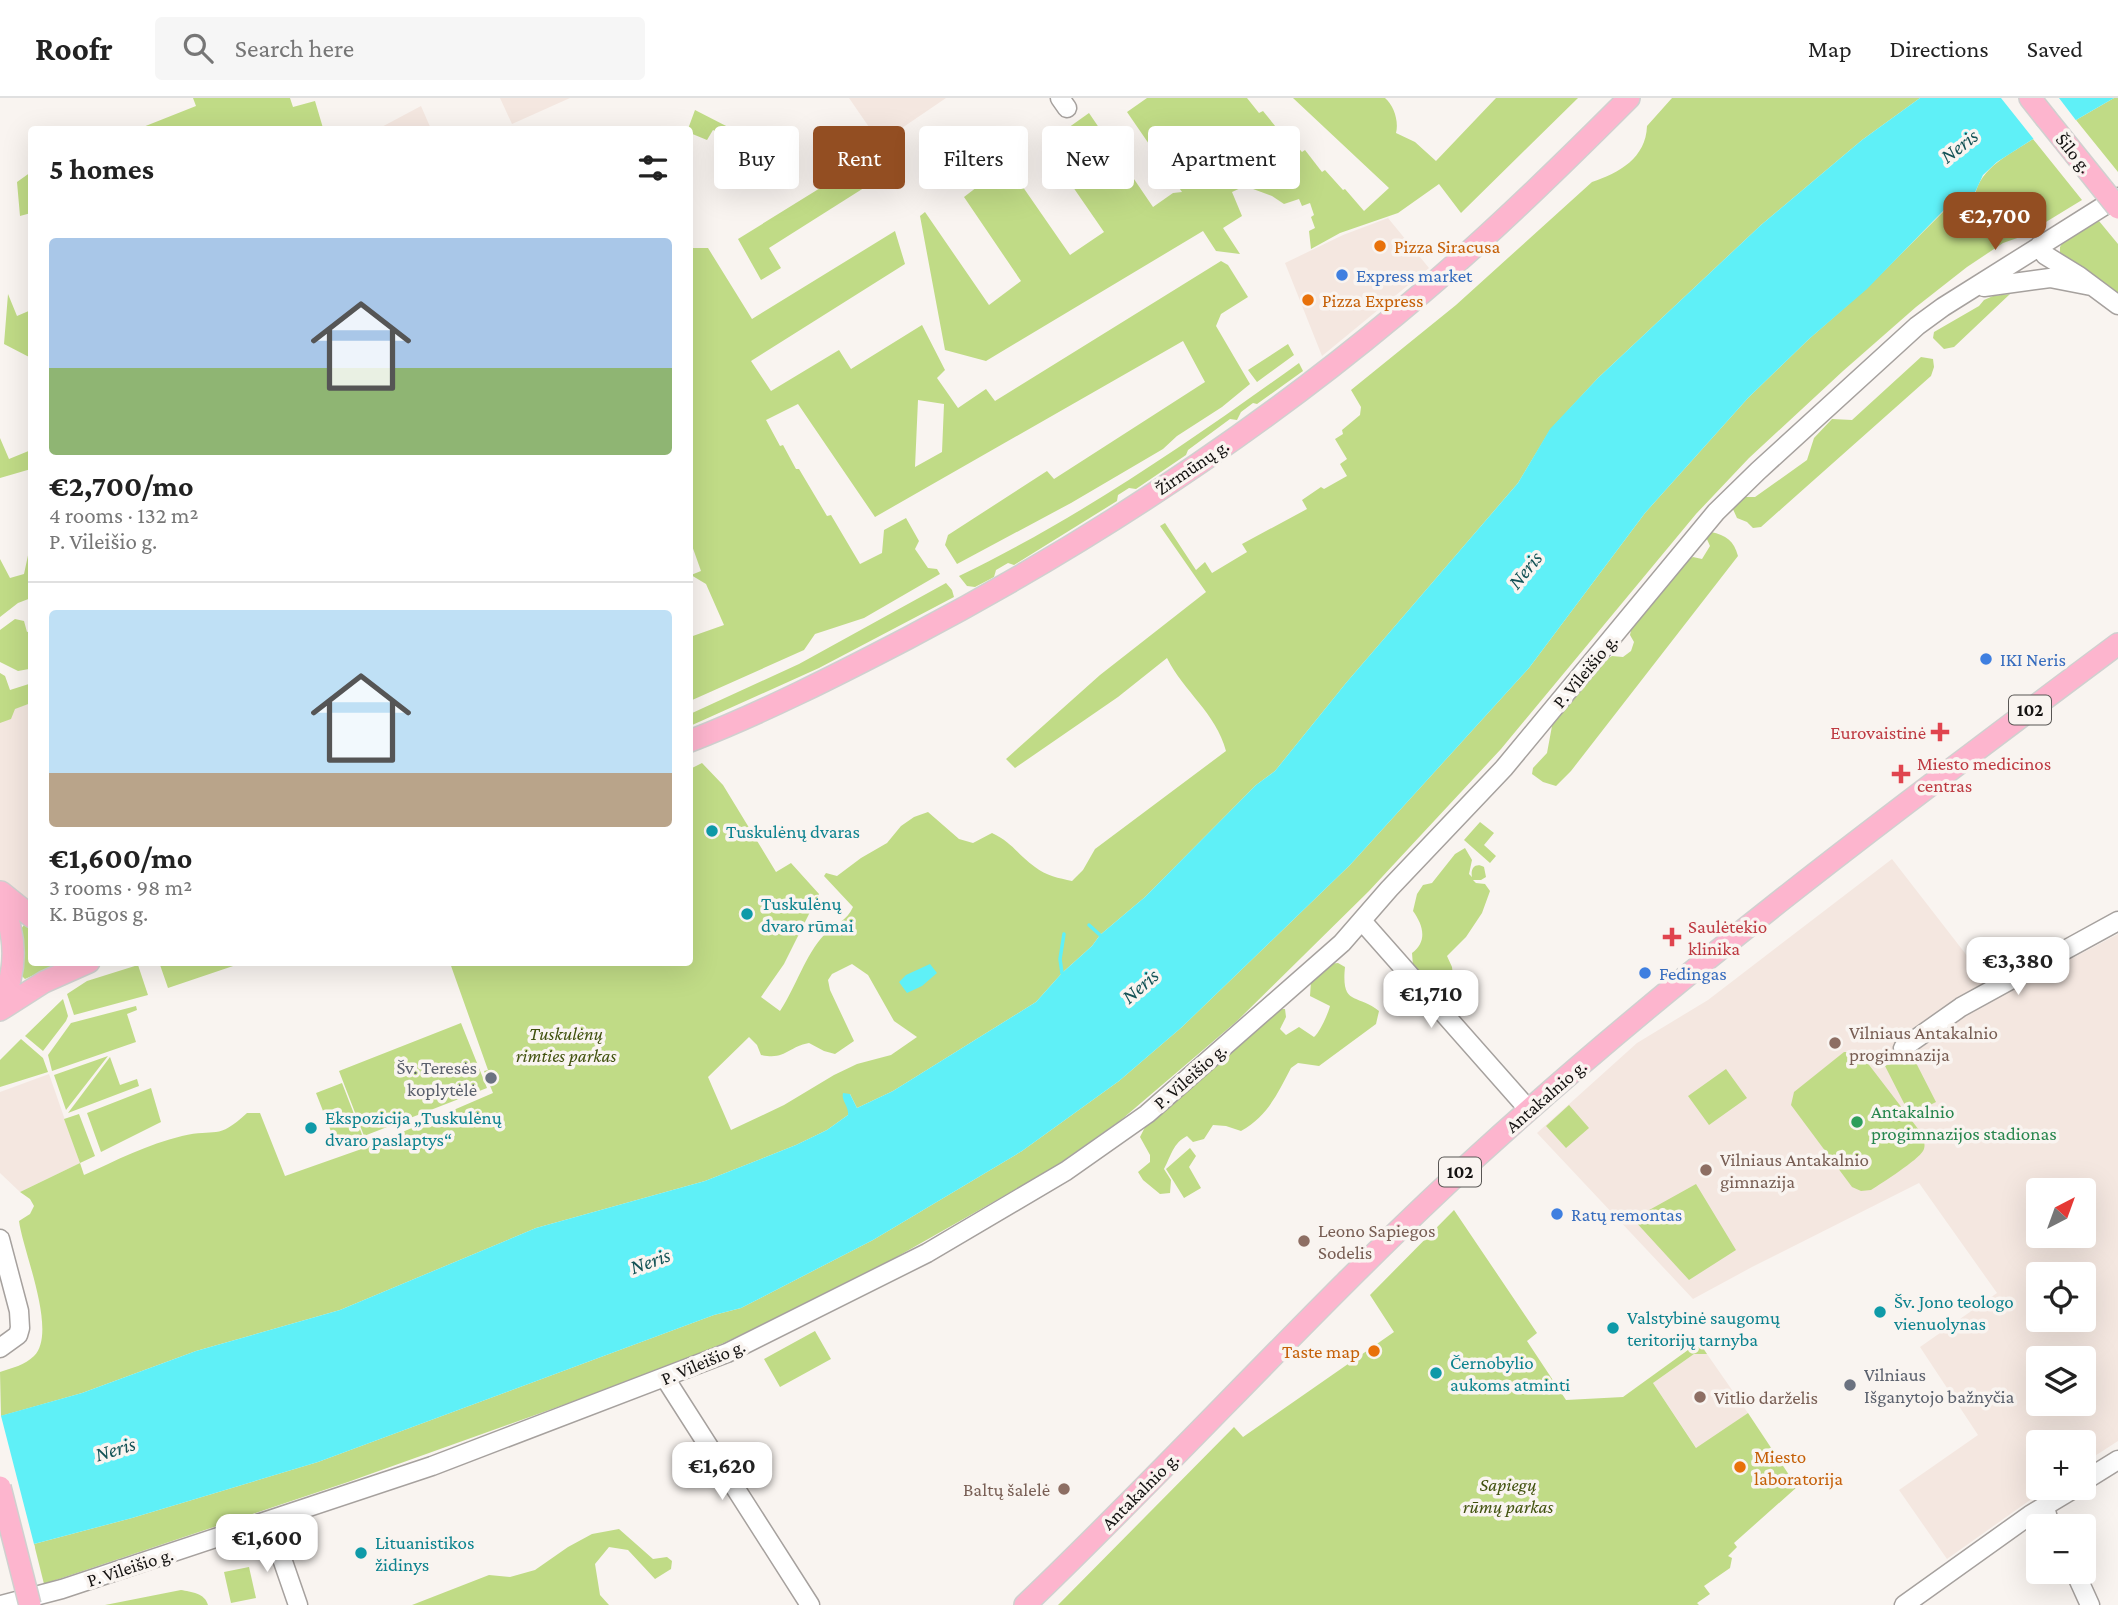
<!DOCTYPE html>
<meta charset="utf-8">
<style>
body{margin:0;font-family:"Crimson Pro",serif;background:#f6f6f6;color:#222;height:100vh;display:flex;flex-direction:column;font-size:26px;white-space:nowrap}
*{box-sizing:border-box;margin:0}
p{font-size:23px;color:#767676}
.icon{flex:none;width:38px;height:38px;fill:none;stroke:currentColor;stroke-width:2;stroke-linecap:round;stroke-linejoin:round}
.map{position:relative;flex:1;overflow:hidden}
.side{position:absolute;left:28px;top:28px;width:665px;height:840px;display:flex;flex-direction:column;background:#fff;border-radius:7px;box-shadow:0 7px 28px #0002}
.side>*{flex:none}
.banner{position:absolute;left:714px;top:28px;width:665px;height:63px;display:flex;gap:14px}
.needle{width:46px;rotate:41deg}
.tools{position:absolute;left:2026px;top:1080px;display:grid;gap:14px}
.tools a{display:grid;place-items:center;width:70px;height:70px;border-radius:7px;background:#fff;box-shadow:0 7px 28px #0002;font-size:35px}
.price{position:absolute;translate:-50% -60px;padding:0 16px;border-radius:14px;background:#fff;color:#222;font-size:23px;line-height:46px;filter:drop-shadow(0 2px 4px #0008)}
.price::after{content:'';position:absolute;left:50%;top:42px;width:21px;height:16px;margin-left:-10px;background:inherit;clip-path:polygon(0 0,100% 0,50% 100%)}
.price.active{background:#934e22;color:#fff}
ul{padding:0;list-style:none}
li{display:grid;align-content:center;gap:14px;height:371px;padding:0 21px}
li+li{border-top:2px solid #e0e0e0}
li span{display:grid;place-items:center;height:217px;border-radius:7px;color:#555}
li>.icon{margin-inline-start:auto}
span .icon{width:126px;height:126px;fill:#fffc;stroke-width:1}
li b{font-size:30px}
h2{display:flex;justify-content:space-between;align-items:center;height:84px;padding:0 21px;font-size:30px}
.pill{padding:0 24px;border-radius:7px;background:#fff;box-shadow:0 7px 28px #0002;font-size:24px;line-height:63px}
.pill.active{background:#934e22;color:#fff}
header{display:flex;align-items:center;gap:42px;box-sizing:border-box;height:98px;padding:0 35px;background:#fff;border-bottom:2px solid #e0e0e0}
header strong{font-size:33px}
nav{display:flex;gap:38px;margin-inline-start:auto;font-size:24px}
.search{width:490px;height:63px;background:#f6f6f6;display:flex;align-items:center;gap:18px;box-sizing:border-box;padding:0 24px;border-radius:7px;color:#767676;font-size:26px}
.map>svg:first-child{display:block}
</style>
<header>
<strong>Roofr</strong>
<div class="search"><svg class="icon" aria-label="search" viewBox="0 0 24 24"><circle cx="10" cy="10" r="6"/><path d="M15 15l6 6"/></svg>Search here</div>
<nav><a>Map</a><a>Directions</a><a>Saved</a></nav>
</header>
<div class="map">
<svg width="2118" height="1507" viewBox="0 0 2118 1507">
<rect width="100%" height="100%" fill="#f9f4f0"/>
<path fill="#f4e7e0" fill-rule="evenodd" d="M500,0h70l-58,26z
M849,0h97l-66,45z
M421,8l10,23 -55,1z
M1388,120l41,50 -107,88 -37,-93 58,-28z
M0,575l5,3 10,32 16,-5v206l-31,-29z
M1892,761l107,138 119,-63v507l-34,22v-21h-45v46h8l-100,71 -48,-69 79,-55 -58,-88 77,-54 -78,-110 -167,84 -59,32 -156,-166 100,-90 71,-43zM2039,1092h45v46h-45zM2039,1176h45v46h-45zM2039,1260h45v46h-45z
M49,976l31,89 -60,29 -20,-19v-81z
M1694,1256h13l41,59 -51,36 -44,-66z"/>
<path fill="#c0db86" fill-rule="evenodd" d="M193,0h97l3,9 22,-6 8,27 -185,1 58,-23z
M1147,0h100l12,15 4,-2 17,21 3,-1 19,21 3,-2 17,22 3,-2 18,20 2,-1 19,22 25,-23 -96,-90h92c9,8 14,23 11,35l19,9 21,19 60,-63h82l-117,115 -22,-29 -41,29 -58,20 -29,16 -2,-18 6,-3 -4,-11 3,-2 -4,-12 -8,3 -3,-7 -15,5 -12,-8 -27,-10 -13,6 10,24 -19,12 17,26 -24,-3 -13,-20 -217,130 -41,-11 -25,-134 5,-4 64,93 32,-24 -57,-84 43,-33 63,91 34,-23 -60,-87 45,-32 64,94 20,-14 9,-1 -55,-80z
M1672,0h248l-58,42 -101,85 -163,153 -48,52 -32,53 -172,200 -71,88 -19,14 -111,112 -45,38 -8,11 -30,27 -26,29 -143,89 -36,17 -7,-14 -6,6 5,8 -1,7 -21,15 -31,15 -91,36 -169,47 -196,82 -144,41 -114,42 -81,23 -1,-44c12,-4 25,-7 34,-16 24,-24 -11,-104 -15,-135l11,-7 4,-8 -4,-7 -10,-7 60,-29 -16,-44 15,-5 16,42 -15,7 4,12c31,-14 64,-31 98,-39 34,-8 35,5 65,-23h13l25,63 85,-30 123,-53 -9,-22 4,-1 -38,-107 240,-1v-193l12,-6 21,22 53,87 15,-9 28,31 -35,70 -23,33 19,14c16,-24 25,-56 45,-77 10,-10 22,-13 28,-27l-29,-31 2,-3 11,3 24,-18 26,-15 14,-17 13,-9 14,-5 31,27 14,4 19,-10c21,10 26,22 43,34 11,9 24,11 37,14l11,-11 12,-21 131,-98c-10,-38 -42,-59 -59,-93l-49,39 -103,71 -9,-9 94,-84 106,-83 -46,-66 5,-3 31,47 9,-8 7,11 35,-21 -5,-8 65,-35 -5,-9 19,-13 3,2 23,-13 -7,-12 7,-5 -12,-20 8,-5 -1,-4 18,-15 1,-8 -10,-17 105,-85 136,-123c27,-9 54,-24 55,-56zM852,866l16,11 26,46 23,16 -26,18 -34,9 -23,11 -50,30 -53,25 -23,-53 41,-40 8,8 4,10c26,5 26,-8 48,-12l15,8 11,3 19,-13 -24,-51 -2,-10 4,-6z
M2114,0h4v74l-42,-52z
M695,12l37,19 17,26 -14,8 -7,-11 3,-12 -18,-10 -6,10 -17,-7 -2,-4z
M2033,41l49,61 -59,36 -20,7 -36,24 -51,40 -73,64 -94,87 -53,56 -195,235 -132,142 -132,130 -116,99 -68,48 -197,112 -170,81 -338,121 -304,102 -10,-40 98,-26 186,-56 396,-147 27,-7 132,-68 149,-89 97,-70 63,-54 168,-162 179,-197 116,-155 103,-115 61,-59 58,-51 78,-78c12,-6 17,-5 30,-14 5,-29 36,-42 58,-57z
M871,63l26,6 -128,81 12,20 -20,12 -23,-41 100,-62z
M31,74v41l-11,3 -3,-34z
M2099,123l19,23v51l-58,-39v-9l3,-5z
M895,133l10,33 -154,97 20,30 68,-41 12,19 71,-44 23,45 -8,8 21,30 28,-19 9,12 226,-140 7,4 20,32 -27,17 -5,12 34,58 -28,23 -45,29 -14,13 -92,54 -114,61 -12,-19 3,-10 99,-64 7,8 151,-97 -22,-41 -308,176 -77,-113 -32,16 14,26 3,-1 13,24h3l28,47 4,-1 29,49 22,-11 2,-23 22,-12 13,23 -4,8 13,19 9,1 3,5 -76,44 -49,16 -11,16 -114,51v-64l34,-12 -18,-41 -15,-9 10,-4 -11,-31v-292h18l44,71zM918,302l26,4 -2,48 -27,15z
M8,196l9,22 14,-6v48l-27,-14z
M2010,196l-56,53 -10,2 -11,-11 1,-6 45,-26 5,-6 9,-4z
M1288,246l6,11 -37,27 -9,-12z
M1921,259l12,2 1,8 -3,9 -170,151 -8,1 -6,-6 -10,-4 -5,-11 8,-10h15l52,-37 7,-22 18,-19 20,1z
M1299,265l4,8 -46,33 -4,-1 -12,9 -4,8 -7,-1 -42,31 -2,5 -50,34 -7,-1 -11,7 -1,6 -103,64 -6,-2 -12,7 -2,7 -19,10 -8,-1 -8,-10c122,-59 230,-134 340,-213z
M0,340l9,21 22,-9v19l-31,9z
M1711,434c15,3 23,9 27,24l-167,215 -15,15 -13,-4 -11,-8 1,-6 14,-15 5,-27 48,-63 12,-7 11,1 8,-6 3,-9 -4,-7 3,-14 47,-57 13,-7 9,2 8,-13 -4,-9z
M30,448l1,52 -13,5 -18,14v-58l10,19 14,-4z
M946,485l6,7 2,7 -19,10 -116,61 -129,58v-12l109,-50z
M15,521l9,2 3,11 4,-1v45l-2,-7 -11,2 -18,-9v-32z
M0,575l5,3 5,14 22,-7 -1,20 -16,6 -4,10 -11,4z
M1480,724l14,11 -10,12 12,11 -6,7 -26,-23z
M1465,750l7,12 -3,14 3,3c-2,-9 4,-15 12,-10l2,10 -5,3h-8l3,3 9,1 5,7 -8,22 -16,24 -19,19 5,11 4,34 -8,7 -7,-6 -2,-9 -26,-27 -1,-13c16,-12 11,-28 1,-42l4,-17 6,-9 9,-2 23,-29z
M24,827l7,3 1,34 29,1 -36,16 -3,-3 2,-26 -3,-21z
M159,864h83v1l-74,25z
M1338,865l7,4c-4,40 12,26 34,44l-3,13 -57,42 -21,-3 -7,5c-14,26 -23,48 -50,63l-15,-5 -13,-1 -9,14 -11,3 -6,-6c-14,7 -16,20 -23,33l7,11 -1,13 -10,1 -17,-14 -5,-8 12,-10v-7l-10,-18 7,-14 127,-114h11l1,8 -6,12 6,6 13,-8 15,10c6,-5 14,-23 16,-31l-20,-10 1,-15 17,-17z
M138,867l10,30 -74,20 -7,-21 20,-13z
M63,901l5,17 -2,5 -23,30 -18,-15z
M136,908l1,4 -10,4 9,28 -84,29 -4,-16 23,-32z
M461,925l26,65 -123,48 -25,-65z
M21,941l22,19 5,14 -48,15v-27z
M1844,954h11l8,5 59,77c2,6 4,12 1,17 -5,9 -41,32 -52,39l-10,1 -9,-4 -61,-82 3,-13z
M1911,955l25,49 -26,13 -25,-49z
M108,958l-42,54 -12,-35z
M110,959l10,28 17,-6 2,7 -71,27z
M1726,971l21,29 -38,27 -21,-29z
M342,985l21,54 -26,10 -21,-54z
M151,990l10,34 -60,30 -14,-39z
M1569,1007l20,23 -23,20 -20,-22z
M1190,1050l6,8 -7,11 12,21 -17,10 -18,-29z
M1696,1086l40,66 -47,30 -56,-61z
M1454,1112l83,123 -10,8 39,59 57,-3 76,-55 8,12h-13l-41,29 43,65 52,-35 49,74 -63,56 3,4 -9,9 4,2 -2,10 -26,18 6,8 -13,9 2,2h-641l176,-178 9,10 151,-105 -24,-37z
M815,1233l16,28 -51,28 -16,-28z
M619,1431l34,30 14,-2 5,4 -1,8 -16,10 -27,-29 -19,-3 -14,17 5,31 9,10h-197l77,-30 21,2 25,-7 33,-23 24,-13z
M249,1469l7,31 -25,5 -7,-31z
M181,1492c10,2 24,3 27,15h-103z"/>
<path fill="#5ff0f7" d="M1920,0h194l-38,22 -43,19 -36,23 -14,13 -12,26 -27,9 -77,79 -58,50 -61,59 -103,115 -116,155 -179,197 -168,162 -63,54 -97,70 -149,89 -132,68 -27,7 -396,147 -186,56 -132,35v-137l82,-23 114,-42 144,-41 196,-82 169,-47 91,-36 31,-15 21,-15c1,-9 -7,-14 -5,-22l7,1 7,14 36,-17 143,-89 26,-29 30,-27 8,-11 45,-38 111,-112 19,-14 71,-88 172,-200 32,-54 48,-51 163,-153 101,-85z
M930,866l7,9 -15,13 -15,7 -8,-11 7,-7z"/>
<path fill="#f9f4f0" d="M2001,0h58l19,25 -42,19z
M0,1314l35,136 -35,9z"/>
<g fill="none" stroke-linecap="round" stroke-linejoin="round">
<path stroke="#5ff0f7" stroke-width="3.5" d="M1089,827l11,10
M1062,875l-2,-14 4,-25"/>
<defs>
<path id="minor" d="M1060,0l7,10
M2039,148l6,9 34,21 39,29
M1984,189l66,-9 41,8
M1362,823l167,189
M1903,950l58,-41 157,-86
M0,1141l19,72 1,17 -2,7 -18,13
M665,1280l145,227
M2084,1383l34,-21
M2045,1409l5,19
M269,1423l29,84
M2075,1474l15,33
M1,1507l61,-16 370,-123 295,-113 200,-100 139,-82 81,-57 195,-171 47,-54 115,-121 212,-256 42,-41 159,-145 26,-19 175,-110
M1904,1507l126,-90 45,-27"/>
<path id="major" d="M2030,0l15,19
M690,643c74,-29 147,-66 218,-103 173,-91 339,-199 489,-324 81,-67 157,-141 232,-216
M1,794l31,25
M0,801c17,36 18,72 0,107
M0,912l44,-28 45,-20
M1025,1507c152,-145 292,-302 447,-444 203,-186 425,-352 646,-517"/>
</defs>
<use href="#minor" stroke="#a6a19e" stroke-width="21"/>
<use href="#major" stroke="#d0d0cf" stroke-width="24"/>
<use href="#minor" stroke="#fff" stroke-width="18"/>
<use href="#major" stroke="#fdb5ce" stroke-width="21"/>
<defs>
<path id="major-bridge" d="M2045,19l73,91
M0,1389l30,118"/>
</defs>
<use href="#major-bridge" stroke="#d0d0cf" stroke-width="24" stroke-linecap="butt"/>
<use href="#major-bridge" stroke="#fdb5ce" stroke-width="21"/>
</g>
<g fill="#e8710a" stroke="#f9f4f0" stroke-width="2.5">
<circle cx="1380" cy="148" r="7"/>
<circle cx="1308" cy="202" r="7"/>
<circle cx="1374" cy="1253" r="7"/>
<circle cx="1740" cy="1369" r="7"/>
</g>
<g fill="#3f7fe0" stroke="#f9f4f0" stroke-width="2.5">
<circle cx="1342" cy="177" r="7"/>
<circle cx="1986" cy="561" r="7"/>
<circle cx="1645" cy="875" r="7"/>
<circle cx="1557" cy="1116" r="7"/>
</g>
<g fill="#e0444e" stroke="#f9f4f0" stroke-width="2.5">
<path d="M1936.5 623.5h7v7h7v7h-7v7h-7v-7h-7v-7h7z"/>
<path d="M1897.5 665.5h7v7h7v7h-7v7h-7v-7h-7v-7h7z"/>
<path d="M1668.5 828.5h7v7h7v7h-7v7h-7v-7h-7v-7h7z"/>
</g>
<g fill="#0f9aa8" stroke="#f9f4f0" stroke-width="2.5">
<circle cx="712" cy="733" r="7"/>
<circle cx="747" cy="816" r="7"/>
<circle cx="311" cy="1030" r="7"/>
<circle cx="1880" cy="1214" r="7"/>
<circle cx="1613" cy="1230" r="7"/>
<circle cx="1436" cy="1275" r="7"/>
<circle cx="361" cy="1455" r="7"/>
</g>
<g fill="#8d6e63" stroke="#f9f4f0" stroke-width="2.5">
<circle cx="1835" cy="945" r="7"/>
<circle cx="1706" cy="1072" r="7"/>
<circle cx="1304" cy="1143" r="7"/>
<circle cx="1700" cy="1299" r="7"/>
<circle cx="1064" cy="1391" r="7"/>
</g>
<g fill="#6b7280" stroke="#f9f4f0" stroke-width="2.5">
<circle cx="491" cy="980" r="7"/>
<circle cx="1850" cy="1287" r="7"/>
</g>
<circle fill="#2e9e5b" stroke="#f9f4f0" stroke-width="2.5" cx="1857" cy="1024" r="7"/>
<g text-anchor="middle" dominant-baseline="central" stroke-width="7" stroke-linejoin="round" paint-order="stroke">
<g fill="#f9f4f0" stroke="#595654" stroke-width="2">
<rect x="2009" y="597.5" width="42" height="29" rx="5"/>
<rect x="1439" y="1059.5" width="42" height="29" rx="5"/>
</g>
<g font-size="18" font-weight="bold" fill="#141211">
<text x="2030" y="612">102</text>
<text x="1460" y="1074">102</text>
</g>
<g font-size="19" fill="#141211" stroke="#f9f4f0">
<text transform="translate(2074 55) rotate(51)">Šilo g.</text>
<text transform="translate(1192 369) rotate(-34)">Žirmūnų g.</text>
<text transform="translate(1585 573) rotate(-50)">P. Vileišio g.</text>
<text transform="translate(1190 978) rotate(-41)">P. Vileišio g.</text>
<text transform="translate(1546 998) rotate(-41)">Antakalnio g.</text>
<text transform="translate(703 1264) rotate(-23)">P. Vileišio g.</text>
<text transform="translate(1140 1393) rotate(-45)">Antakalnio g.</text>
<text transform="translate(130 1469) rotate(-18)">P. Vileišio g.</text>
</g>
<g font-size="19" fill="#c56008" stroke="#f9f4f0" text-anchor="start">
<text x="1394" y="148">Pizza Siracusa</text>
<text x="1322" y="202">Pizza Express</text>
<text x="1360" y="1253" text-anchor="end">Taste map</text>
<text x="1754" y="1358">Miesto<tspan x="1754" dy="22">laboratorija</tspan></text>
</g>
<g font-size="19" fill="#366cbe" stroke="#f9f4f0" text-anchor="start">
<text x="1356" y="177">Express market</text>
<text x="2000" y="561">IKI Neris</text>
<text x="1659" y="875">Fedingas</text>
<text x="1571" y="1116">Ratų remontas</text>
</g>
<g font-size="19" fill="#be3a42" stroke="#f9f4f0" text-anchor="start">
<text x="1926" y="634" text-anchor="end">Eurovaistinė</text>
<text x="1917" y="665">Miesto medicinos<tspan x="1917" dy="22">centras</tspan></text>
<text x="1688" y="828">Saulėtekio<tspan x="1688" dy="22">klinika</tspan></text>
</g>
<g font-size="19" fill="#0d838f" stroke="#f9f4f0" text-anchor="start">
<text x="726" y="733">Tuskulėnų dvaras</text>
<text x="761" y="805">Tuskulėnų<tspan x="761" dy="22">dvaro rūmai</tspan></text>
<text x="325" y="1019">Ekspozicija „Tuskulėnų<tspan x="325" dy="22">dvaro paslaptys“</tspan></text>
<text x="1894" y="1203">Šv. Jono teologo<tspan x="1894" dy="22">vienuolynas</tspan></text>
<text x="1627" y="1219">Valstybinė saugomų<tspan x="1627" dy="22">teritorijų tarnyba</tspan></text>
<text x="1450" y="1264">Černobylio<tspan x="1450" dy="22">aukoms atminti</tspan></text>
<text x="375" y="1444">Lituanistikos<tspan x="375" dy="22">židinys</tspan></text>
</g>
<g font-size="19" fill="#785e54" stroke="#f9f4f0" text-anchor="start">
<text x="1849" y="934">Vilniaus Antakalnio<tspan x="1849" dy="22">progimnazija</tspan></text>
<text x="1720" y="1061">Vilniaus Antakalnio<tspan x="1720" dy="22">gimnazija</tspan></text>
<text x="1318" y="1132">Leono Sapiegos<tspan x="1318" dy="22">Sodelis</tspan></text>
<text x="1714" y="1299">Vitlio darželis</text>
<text x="1050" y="1391" text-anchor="end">Baltų šalelė</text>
</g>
<g font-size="19" font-style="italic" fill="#40510d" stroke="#f9f4f0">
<text x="566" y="935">Tuskulėnų<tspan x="566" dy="22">rimties parkas</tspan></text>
<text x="1508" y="1386">Sapiegų<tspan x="1508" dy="22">rūmų parkas</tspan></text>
</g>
<g font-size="19" fill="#5b616d" stroke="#f9f4f0" text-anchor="end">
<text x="477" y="969">Šv. Teresės<tspan x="477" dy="22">koplytėlė</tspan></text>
<text x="1864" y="1276" text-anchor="start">Vilniaus<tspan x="1864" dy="22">Išganytojo bažnyčia</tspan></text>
</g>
<g font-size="19" fill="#27864d" stroke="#f9f4f0" text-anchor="start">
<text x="1871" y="1013">Antakalnio<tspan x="1871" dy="22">progimnazijos stadionas</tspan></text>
</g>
<g font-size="21" font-style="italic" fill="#135255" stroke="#f9f4f0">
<text transform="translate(1959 48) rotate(-38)">Neris</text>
<text transform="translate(1525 472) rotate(-51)">Neris</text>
<text transform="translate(1140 888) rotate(-41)">Neris</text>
<text transform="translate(650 1163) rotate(-20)">Neris</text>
<text transform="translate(115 1351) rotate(-17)">Neris</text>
</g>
</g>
</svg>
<div class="tools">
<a><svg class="needle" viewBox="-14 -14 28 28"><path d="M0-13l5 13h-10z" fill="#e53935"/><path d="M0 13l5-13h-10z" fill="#767676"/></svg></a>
<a><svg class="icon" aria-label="locate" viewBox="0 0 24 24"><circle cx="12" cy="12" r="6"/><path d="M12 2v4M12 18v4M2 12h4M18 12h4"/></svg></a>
<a><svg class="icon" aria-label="layers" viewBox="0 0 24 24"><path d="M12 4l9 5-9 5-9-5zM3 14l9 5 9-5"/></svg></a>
<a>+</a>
<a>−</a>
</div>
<b class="price active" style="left:1995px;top:154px">€2,700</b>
<b class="price" style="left:2018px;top:899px">€3,380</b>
<b class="price" style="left:1431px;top:932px">€1,710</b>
<b class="price" style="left:722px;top:1404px">€1,620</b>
<b class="price" style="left:267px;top:1476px">€1,600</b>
<div class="banner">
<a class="pill">Buy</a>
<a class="pill active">Rent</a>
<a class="pill">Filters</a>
<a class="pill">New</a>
<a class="pill">Apartment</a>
</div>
<section class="side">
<h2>5 homes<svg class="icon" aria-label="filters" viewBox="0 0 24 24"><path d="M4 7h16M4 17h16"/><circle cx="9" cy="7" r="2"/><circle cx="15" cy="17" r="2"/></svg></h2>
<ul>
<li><span style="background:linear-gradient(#a9c7e8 60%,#8fb573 0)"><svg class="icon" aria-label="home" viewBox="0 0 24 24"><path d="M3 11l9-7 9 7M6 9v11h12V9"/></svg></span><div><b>€2,700/mo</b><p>4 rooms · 132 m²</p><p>P. Vileišio g.</p></div></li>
<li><span style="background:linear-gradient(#bfe0f5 75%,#b9a48a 0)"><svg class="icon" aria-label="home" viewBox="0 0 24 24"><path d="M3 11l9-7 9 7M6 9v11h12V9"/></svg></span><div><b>€1,600/mo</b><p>3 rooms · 98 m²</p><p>K. Būgos g.</p></div></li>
</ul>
</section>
</div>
